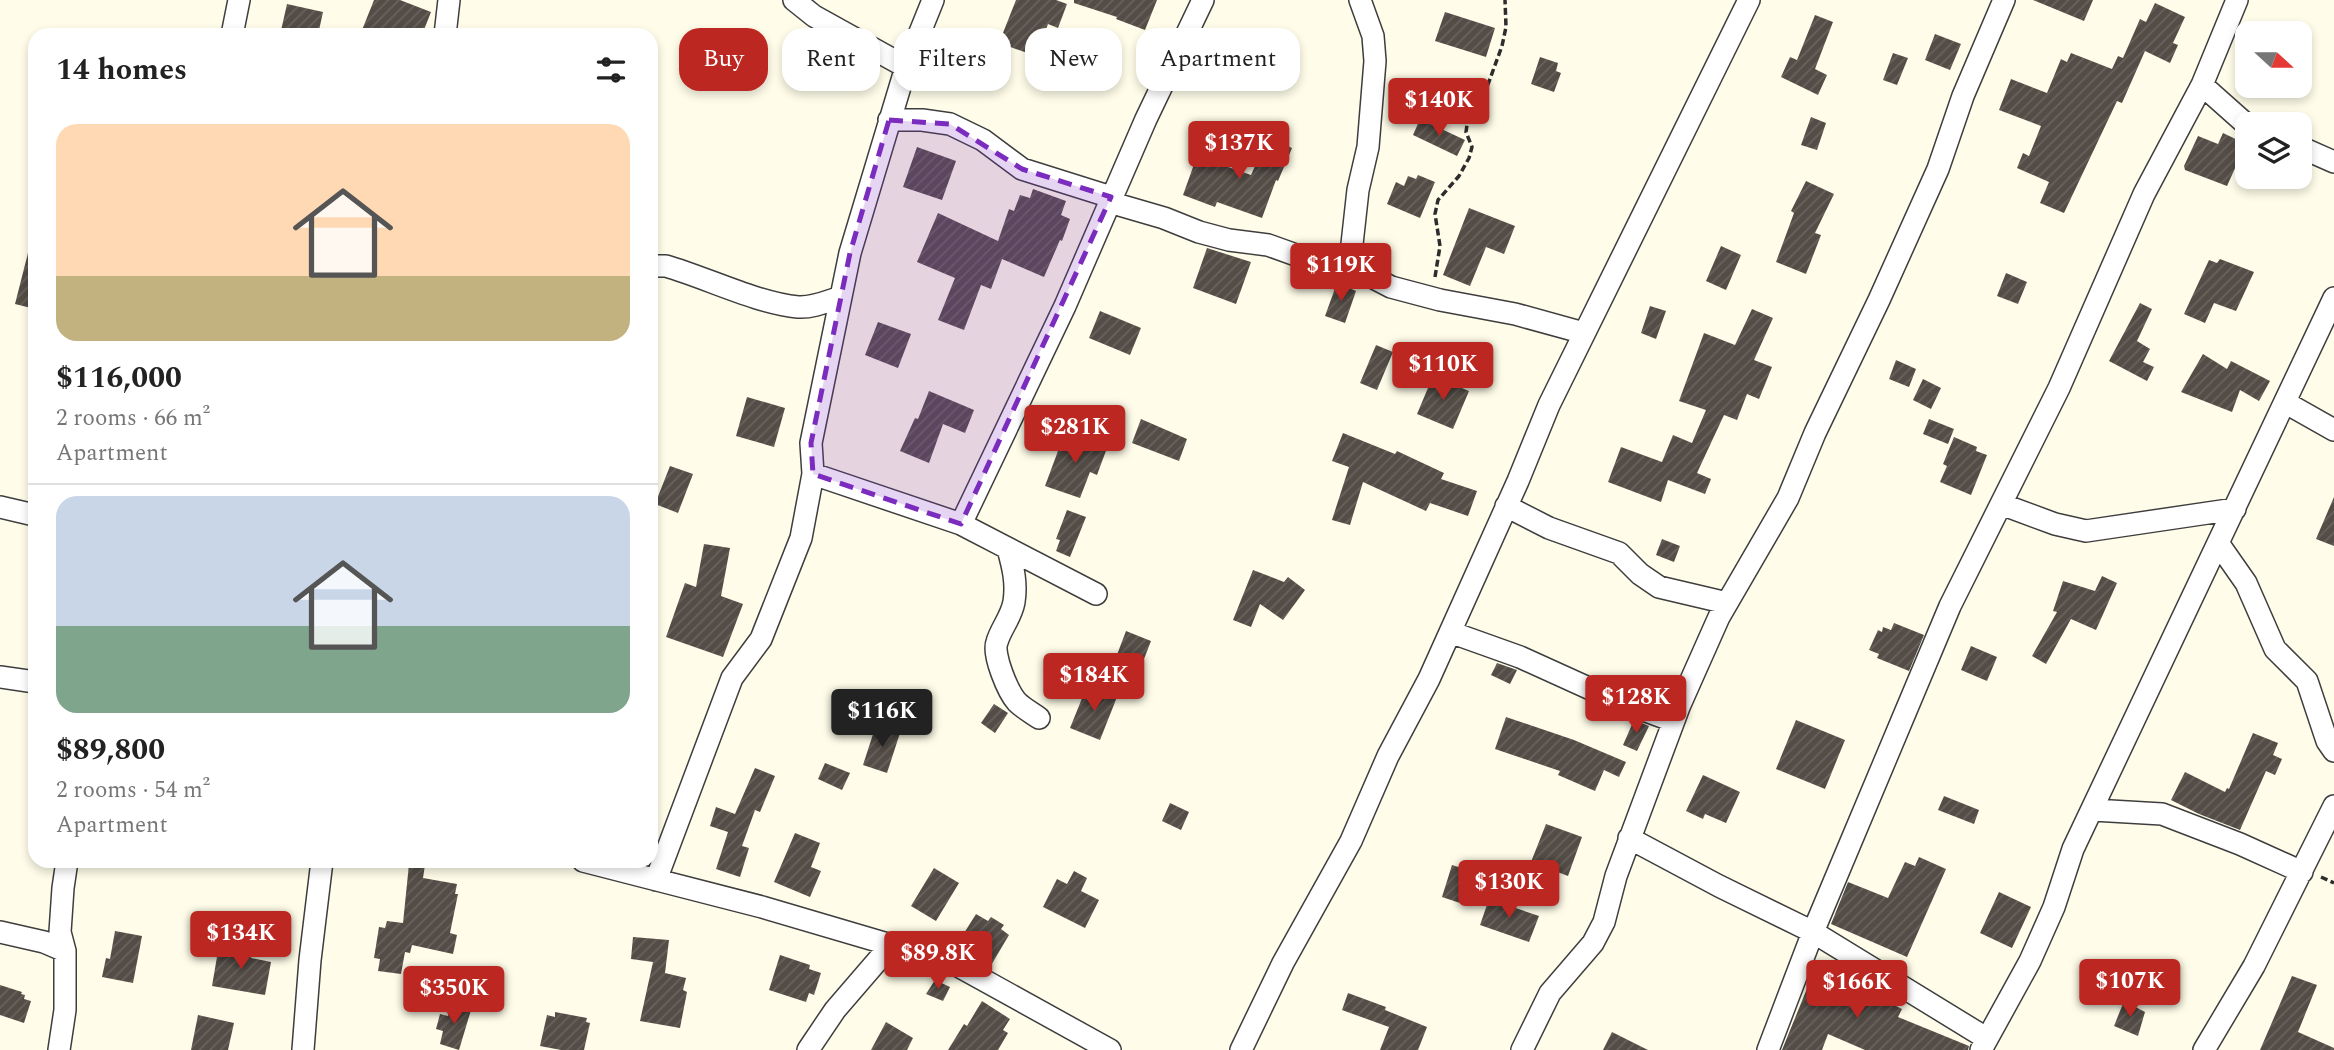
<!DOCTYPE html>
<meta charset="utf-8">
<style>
body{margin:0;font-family:Spectral,serif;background:#f2f2f2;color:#222;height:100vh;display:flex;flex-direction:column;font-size:26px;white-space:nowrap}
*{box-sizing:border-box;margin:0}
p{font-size:23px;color:#767676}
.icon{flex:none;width:38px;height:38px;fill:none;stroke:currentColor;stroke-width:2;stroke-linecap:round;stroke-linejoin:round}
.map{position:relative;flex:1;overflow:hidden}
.details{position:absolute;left:28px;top:28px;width:630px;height:840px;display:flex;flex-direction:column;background:#fff;border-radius:21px;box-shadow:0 4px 10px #0003}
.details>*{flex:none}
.hud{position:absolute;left:679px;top:28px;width:665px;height:63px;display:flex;gap:14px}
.needle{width:46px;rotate:111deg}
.tools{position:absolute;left:2235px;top:21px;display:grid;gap:14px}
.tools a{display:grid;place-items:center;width:77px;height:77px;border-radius:14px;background:#fff;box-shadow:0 4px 10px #0003;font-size:35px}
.price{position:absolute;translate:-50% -60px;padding:0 16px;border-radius:7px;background:#bd2722;color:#fff;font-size:23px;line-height:46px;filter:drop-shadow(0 2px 4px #0008)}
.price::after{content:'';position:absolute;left:50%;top:42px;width:21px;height:16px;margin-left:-10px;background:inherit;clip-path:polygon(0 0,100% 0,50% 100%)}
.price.current{background:#222;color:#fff}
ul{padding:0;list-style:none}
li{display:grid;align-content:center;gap:14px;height:371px;padding:0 28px}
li+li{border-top:2px solid #e0e0e0}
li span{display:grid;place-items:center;height:217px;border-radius:21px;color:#555}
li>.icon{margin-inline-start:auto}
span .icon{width:126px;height:126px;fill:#fffc;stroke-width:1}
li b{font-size:30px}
h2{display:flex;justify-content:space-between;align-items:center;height:84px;padding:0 28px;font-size:30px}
.pill{padding:0 24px;border-radius:21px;background:#fff;box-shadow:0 4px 10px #0003;font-size:24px;line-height:63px}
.pill.current{background:#bd2722;color:#fff}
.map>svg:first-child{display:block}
</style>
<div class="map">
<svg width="2334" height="1050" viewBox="0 0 2334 1050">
<defs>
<pattern id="building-hatch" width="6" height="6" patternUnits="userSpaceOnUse" patternTransform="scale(1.75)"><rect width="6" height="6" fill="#544d47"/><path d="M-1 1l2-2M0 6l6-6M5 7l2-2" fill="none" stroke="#68625d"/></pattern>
</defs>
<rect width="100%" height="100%" fill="#fffde9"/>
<path fill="url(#building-hatch)" d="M374,0h26l31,12 -9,23h-62z
M1016,0h40l11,4 -9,24 -10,-4 -12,32 -37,-13z
M1074,0h83l-12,30 -29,-11 1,-2 -43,-14z
M2033,0h60l-9,21z
M2155,3l30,14 -12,26 5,2 -8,18 -25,-12 -23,52 -5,-2 -53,112 -24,-10 9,-21 -32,-14 6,-15 6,3 12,-30 -42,-16 12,-31 36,14 14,-34 6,3 4,-9 41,16 6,-13 5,2 17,-39 6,3z
M287,4l36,8 -5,23h-38z
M1445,12l50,16 -9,29 -51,-16z
M1815,15l18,7 -18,47 12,6 -9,20 -37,-18 9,-20 7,3z
M1935,34l26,10 -11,26 -25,-10z
M1893,53l15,5 -11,27 -14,-5z
M1540,57l18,6 -2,8 5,2 -7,19 -23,-8z
M1811,117l15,6 -9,27 -16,-5z
M1420,119l45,21 -8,16 -44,-21z
M2223,133l23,11 -19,42 -42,-16 -1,-4 14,-30 20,8z
M1268,137l24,11 -14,33 -2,-1 -14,38 -45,-16 -2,5 -32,-12 14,-39 54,19z
M917,147l39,14 -14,39 -39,-13z
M1418,175l17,7 -15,36 -33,-14 9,-22 8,4 4,-10 8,3z
M1806,181l28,13 -19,39 6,2 -15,39 -30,-12 18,-49 -3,-2z
M1033,189l33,12 -5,14 9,4 -8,22 -2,-1 -16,37 -42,-18 -11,30 -10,-4 -17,45 -26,-10 17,-42 -38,-16 21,-49 60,28 11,-32 5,2 6,-16 10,3z
M1469,208l46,18 -11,28 -18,-7 -16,39 -27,-11z
M1721,246l20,9 -15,35 -20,-9z
M1207,248l44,14 -15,42 -43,-16z
M29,249h6v60l-20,-5z
M2220,259l34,13 -18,39 -22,-8 -9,20 -21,-9 25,-54 8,3z
M2006,273l21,9 -9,22 -21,-8z
M1337,283l19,8 -11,32 -20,-7z
M2140,303l12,6 -15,32 13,8 -7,13 11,5 -7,14 -38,-20z
M1650,306l16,5 -10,28 -15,-6z
M1752,309l21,9 -19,42 18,7 -13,32 -12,-5 -10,26 -13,-5 -27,58 14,6 -6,15 -37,-14 -7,22 -53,-20 13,-35 41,15 11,-27 19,8 14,-33 -27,-9 25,-68 31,12z
M1100,311l41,17 -11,27 -41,-17z
M878,322l33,12 -13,34 -33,-13z
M1376,345l17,7 -16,38 -17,-7z
M2203,354l24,15 4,-8 39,20 -11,20 -19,-11 -8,22 -51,-20z
M1896,360l20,9 -7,18 -20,-8z
M1433,376l36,15 -16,38 -36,-15z
M1923,379l18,9 -10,21 -18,-9z
M929,391l45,19 -9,23 -22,-9 -14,39 -29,-12 15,-33 3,1z
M747,397l38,11 -11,39 -38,-11z
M1141,419l46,20 -8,22 -47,-18z
M1929,419l25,10 -6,15 -25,-10z
M1065,432l42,16 -10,27 -7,-3 -10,26 -35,-12z
M1343,433l52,21 2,-3 47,22 -3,6 36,12 -9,25 -38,-13 -4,8 -63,-29 -13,43 -18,-5 17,-53 -17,-6z
M1954,437l23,10 -1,4 11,4 -16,40 -31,-13 7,-16 -4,-2z
M670,466l23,8 -15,39 -23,-9z
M2334,497v49l-18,-7z
M1067,510l19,7 -16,40 -14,-6 4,-11 -4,-1z
M1662,539l18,7 -6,16 -18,-7z
M704,544l26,4 -9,48 22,8 -20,53 -57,-20 19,-54 11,4z
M1253,570l31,12 4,-5 17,13 -22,30 -23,-16 -9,23 -18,-7z
M2102,576l15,7 -21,47 -25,-11 -25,45 -14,-8 25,-44 -4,-1 10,-30 32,10z
M1894,623l30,12 -15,36 -32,-13 2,-4 -10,-4 9,-20 4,2 1,-5 8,3z
M1126,631l25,10 -19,49 -25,-9z
M1971,646l26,11 -10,24 -26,-11z
M1497,663l20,7 -7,14 -19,-9z
M1087,686l30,11 -17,43 -30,-12z
M994,704l14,9 -13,20 -14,-10z
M1506,717l68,23 52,22 -7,15 -15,-7 -9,21 -37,-16 2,-4 -65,-22z
M1634,720l15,6 -12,25 -14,-6z
M1796,720l49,20 -20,49 -49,-20z
M876,725l24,8 -13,40 -24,-8z
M2253,733l25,10 -5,12 9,4 -7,16 -9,-4 -26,59 -41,-16 -28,-14 14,-28 40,20 2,-4 2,1z
M825,763l25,10 -8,17 -24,-11z
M755,768l20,8 -15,36 -5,-2 -13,36 7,2 -9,29 -24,-8 12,-37 -18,-6 6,-19 19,7z
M1703,775l37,17 -14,31 -21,-9 -2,5 -17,-8z
M1944,796l35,14 -5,14 -36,-14z
M1170,803l19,9 -8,18 -19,-9z
M1546,824l36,13 -14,39 -37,-14z
M795,833l25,10 -9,24 10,4 -11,26 -36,-15z
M1919,857l27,12 -39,88 -76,-33 17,-42 40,16 17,-36 10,4z
M409,864l16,1 -2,13 34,6 -2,10h3l-8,39 7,2 -4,19 -41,-9 -2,8 -5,-1 -4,22 -23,-3 2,-12 -6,-1 5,-31 6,1 2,-7 16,2z
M1452,865l28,9 -11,32 -27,-9z
M934,868l25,15 -23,38 -25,-15z
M1074,871l13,7 -6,13 18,9 -14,28 -42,-21 14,-28 10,5z
M1999,892l32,15 -19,41 -32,-15z
M1489,899l50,17 -10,26 -49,-17z
M976,914l12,7 3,-4 13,8 -3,4 8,6 -19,32 -34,-21z
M115,931l27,5 -9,47 -31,-6 4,-19 4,1z
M633,937l36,3 -4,33 21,5 -3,12 4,2 -7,36 -40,-7 13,-59 -22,-3z
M219,945l33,6 -1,7 20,4 -6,33 -53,-9z
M780,955l30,10 -1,4 12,4 -7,22 -5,-2 -3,9 -37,-12z
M1817,964l52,29 4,-9 16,10 -3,7 16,8 -4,8 71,29 -1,4h-103l-37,-16 -6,16h-40z
M2292,976l25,9 -19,47 36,16v2h-74z
M935,980l15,7 -7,14 -17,-7z
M0,985l22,7 -1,2 4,1 -1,4 7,2 -7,22 -24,-8z
M1348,993l38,14 -1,3 42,17 -9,23h-38l9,-23 -47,-17z
M982,1001l28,18 -7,11 5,3 -10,17h-50l16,-26 3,2z
M2124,1001l21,11 -7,24 -24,-10z
M451,1004l20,6 -12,40 -19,-6 3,-13 -7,-2 4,-15 8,2z
M555,1012l32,6 -1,4 4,1 -6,27h-23l-21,-4 7,-31 8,2z
M198,1015l36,8 -6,27h-37z
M886,1022l27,16 -6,12h-36z
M1612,1032l36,18h-45z"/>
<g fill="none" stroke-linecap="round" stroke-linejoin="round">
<defs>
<path id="minor" d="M794,0l20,16 92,51
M1360,0l13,36 2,25 -7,86 -10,43 -7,63 8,15 9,7 23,12 49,13 75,14 69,19
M232,35l7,-35
M445,35l4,-35
M2202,85l45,40
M889,120h33l28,4 33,16 39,29 89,28
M2300,147l34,15
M1109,202l55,16 35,14 30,8 39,5 53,19 47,11
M651,266h15c41,12 91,37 132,41 15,1 30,-6 43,-10
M2286,403l48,27
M813,474l148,50 135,70
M2001,504l54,20 31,7 149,-22
M1506,506l43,22 70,25 21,21 19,13 68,16
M0,507l30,7 5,-1
M961,524l104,-218 81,-187 57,-119
M2218,543l28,40 29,66 32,32 20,60 7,10
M1008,549c5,18 9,34 6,53 -3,16 -13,26 -17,40 -5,12 11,50 20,60 6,6 15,11 22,16
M1450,632l70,25 86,39 67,25
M0,677l35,5
M2093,810l69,4 78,30 62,28
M1629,838l90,48 94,46 173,106
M583,861l179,46 129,38 40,6 179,99
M656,880l76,-202 29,-39 40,-101 12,-64 -2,-31 39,-190 56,-186 27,-67
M0,932l44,10 21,9
M59,1050l6,-40v-59l-5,-19 3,-44 4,-27
M303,1050l7,-90 12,-99
M808,1050l27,-40 56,-65
M1241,1050l42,-87 68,-122 37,-85 41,-77 89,-198 31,-76 200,-405
M1522,1050l28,-57 43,-50 11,-21 12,-46 63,-169 40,-90 69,-119 27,-65 64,-133 59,-131 25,-73 41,-96
M1768,1050l45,-118 137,-326 109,-218 85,-194 58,-109 35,-85
M1981,1050l49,-89 24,-54 19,-58 261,-551
M2204,1050l50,-84 80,-160"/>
</defs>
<use href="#minor" stroke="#3e3e3e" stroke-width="24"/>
<path stroke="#2d2d2d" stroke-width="3.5" stroke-dasharray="7 3.5" stroke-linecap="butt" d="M1435,277l5,-31 -5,-32 3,-14 21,-24 10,-18 3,-11 -6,-15 1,-7 16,-27 19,-52 4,-19 -1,-27
M2321,877l13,6"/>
<use href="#minor" stroke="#fff" stroke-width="21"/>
</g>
<path fill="#7b2cbf" fill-opacity="0.2" stroke="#7b2cbf" stroke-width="5" stroke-dasharray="14 9" stroke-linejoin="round" d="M889,120l61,4 72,45 89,28 -150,327 -148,-50 -2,-31 39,-190z"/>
</svg>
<div class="tools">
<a><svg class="needle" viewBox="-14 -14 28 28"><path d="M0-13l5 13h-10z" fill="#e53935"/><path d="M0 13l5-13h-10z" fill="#767676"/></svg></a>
<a><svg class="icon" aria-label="layers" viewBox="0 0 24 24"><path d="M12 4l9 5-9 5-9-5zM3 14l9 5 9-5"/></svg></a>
</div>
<b class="price" style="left:1439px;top:138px">$140K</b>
<b class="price" style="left:1239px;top:181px">$137K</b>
<b class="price" style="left:1341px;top:303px">$119K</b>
<b class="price" style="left:1443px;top:402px">$110K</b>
<b class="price" style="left:1075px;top:465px">$281K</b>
<b class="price" style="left:1094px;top:713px">$184K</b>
<b class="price" style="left:1636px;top:735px">$128K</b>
<b class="price current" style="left:882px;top:749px">$116K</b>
<b class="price" style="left:1509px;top:920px">$130K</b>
<b class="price" style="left:241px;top:971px">$134K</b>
<b class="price" style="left:938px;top:991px">$89.8K</b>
<b class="price" style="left:2130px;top:1019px">$107K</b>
<b class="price" style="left:1857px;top:1020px">$166K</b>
<b class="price" style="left:454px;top:1026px">$350K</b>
<div class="hud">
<a class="pill current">Buy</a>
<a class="pill">Rent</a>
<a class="pill">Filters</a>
<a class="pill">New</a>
<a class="pill">Apartment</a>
</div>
<section class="details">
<h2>14 homes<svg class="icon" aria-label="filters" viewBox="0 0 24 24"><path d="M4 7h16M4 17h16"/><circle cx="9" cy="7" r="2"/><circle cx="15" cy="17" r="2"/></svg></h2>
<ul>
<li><span style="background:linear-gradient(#ffd9b3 70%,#c2b280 0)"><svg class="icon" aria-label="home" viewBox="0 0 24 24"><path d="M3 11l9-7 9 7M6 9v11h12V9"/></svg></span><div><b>$116,000</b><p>2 rooms · 66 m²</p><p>Apartment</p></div></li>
<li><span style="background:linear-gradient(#c9d6e8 60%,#7fa58c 0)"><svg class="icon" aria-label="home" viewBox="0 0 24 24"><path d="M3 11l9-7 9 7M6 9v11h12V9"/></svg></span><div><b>$89,800</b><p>2 rooms · 54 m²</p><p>Apartment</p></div></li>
</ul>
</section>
</div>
